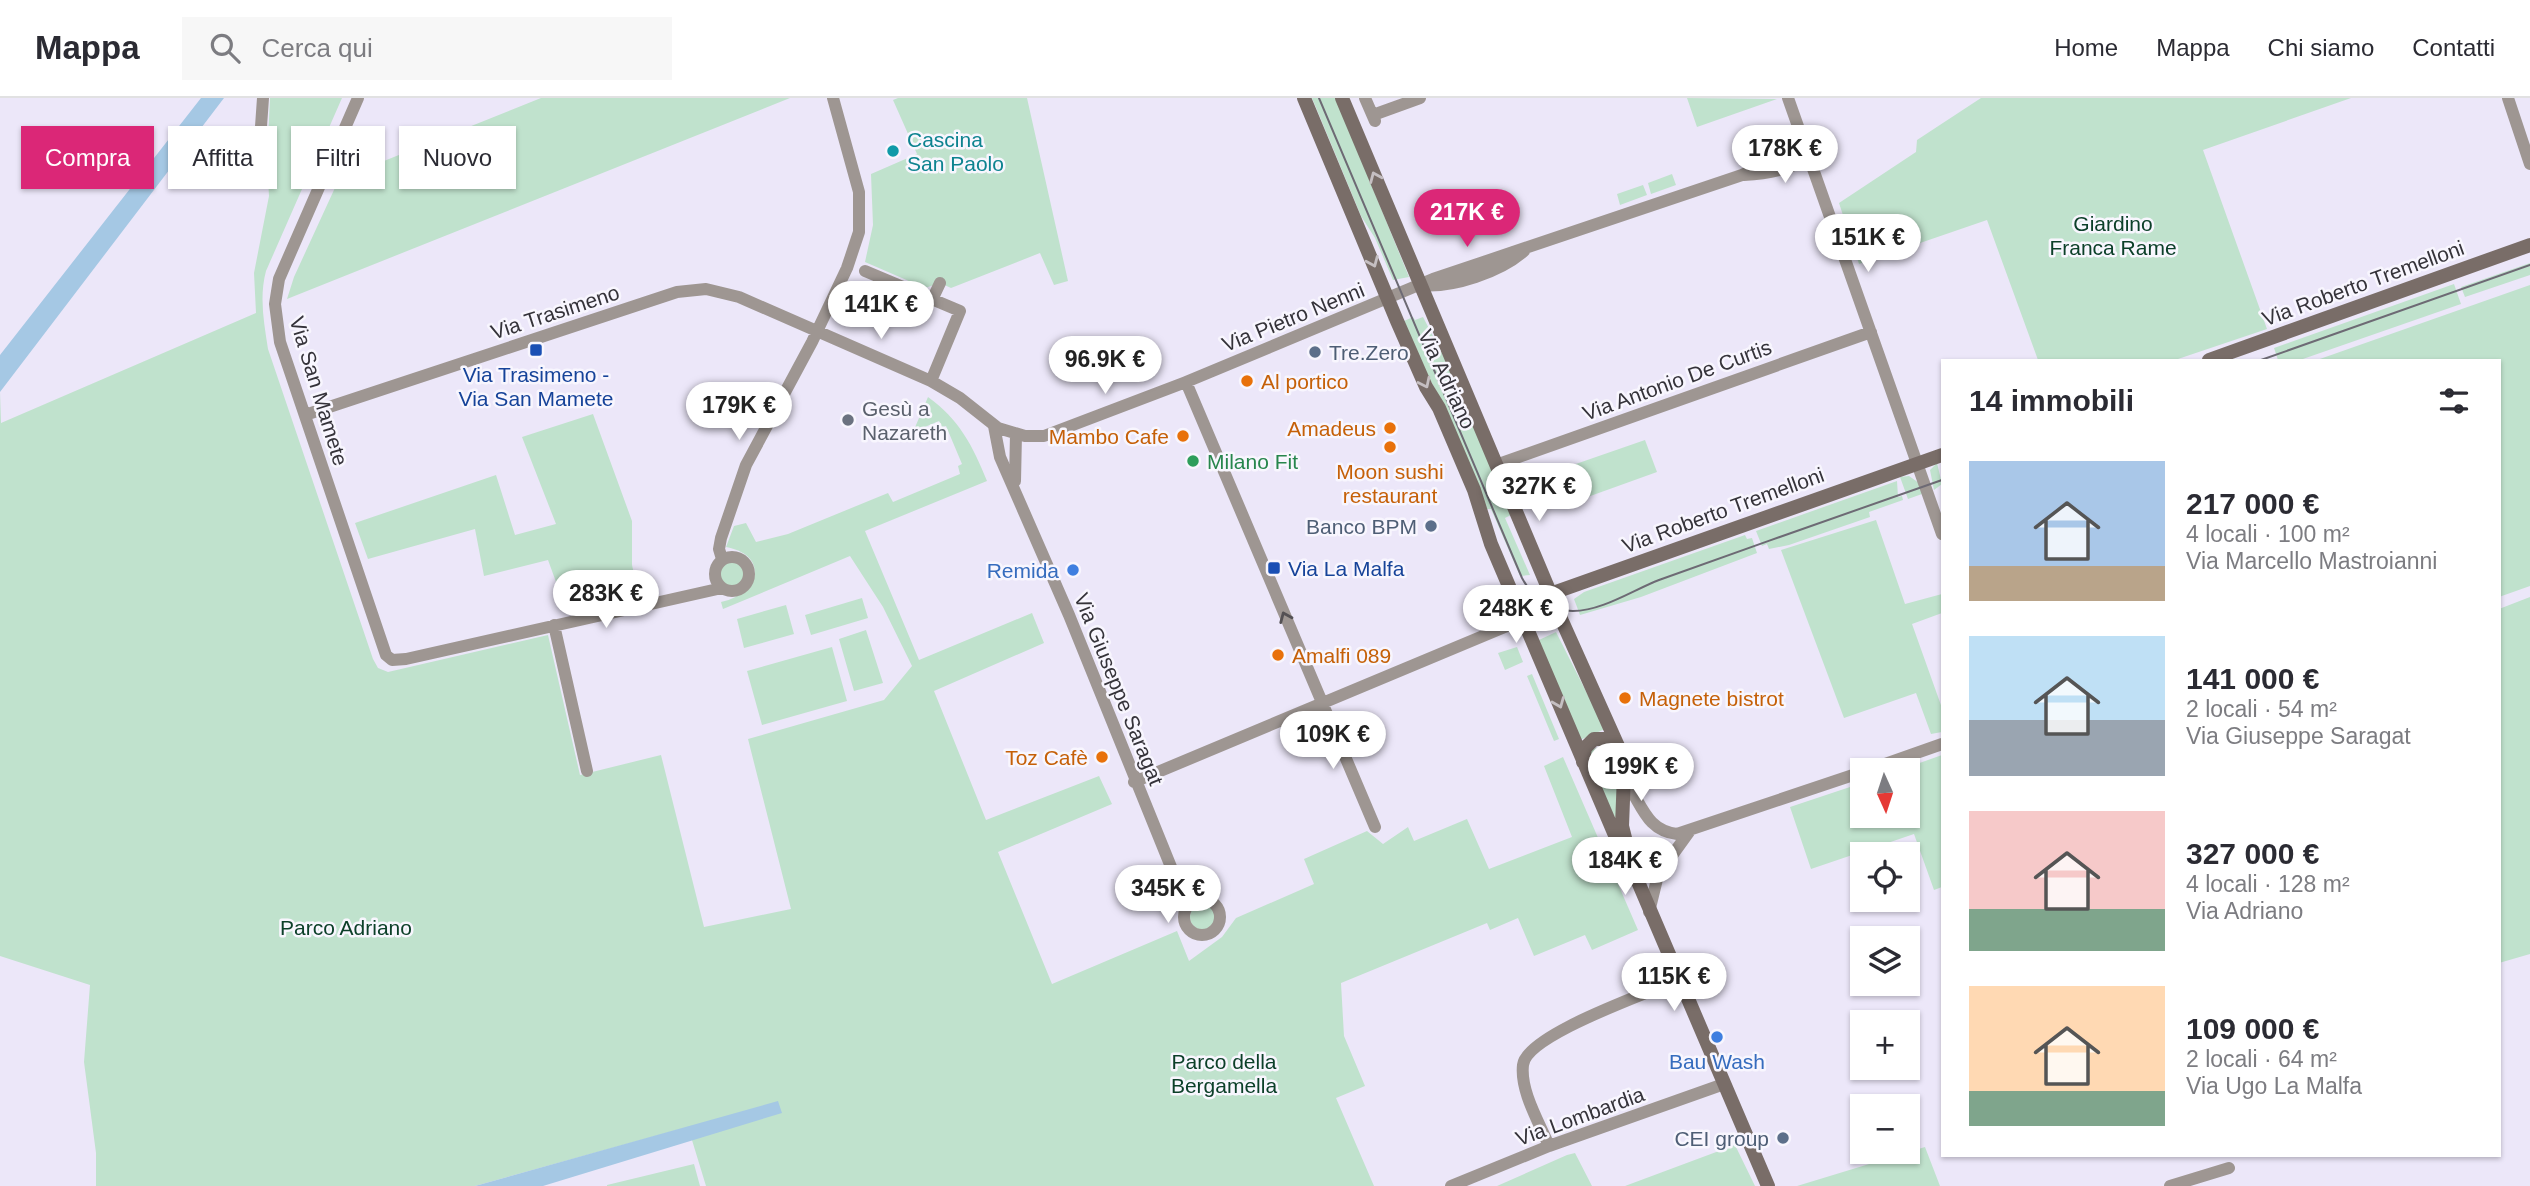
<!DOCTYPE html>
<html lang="it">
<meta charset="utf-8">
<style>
body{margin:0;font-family:Helvetica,sans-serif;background:#f7f7f7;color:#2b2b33;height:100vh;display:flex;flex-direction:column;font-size:26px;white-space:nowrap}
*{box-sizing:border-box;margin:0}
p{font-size:23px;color:#7c7c81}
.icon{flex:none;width:38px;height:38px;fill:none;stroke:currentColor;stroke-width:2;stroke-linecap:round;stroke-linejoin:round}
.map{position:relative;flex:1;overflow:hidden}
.panel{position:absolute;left:1941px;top:261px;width:560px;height:798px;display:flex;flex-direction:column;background:#fff;border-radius:0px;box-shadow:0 2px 5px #0004}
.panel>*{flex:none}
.top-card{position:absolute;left:21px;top:28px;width:665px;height:63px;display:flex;gap:14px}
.needle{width:46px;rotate:177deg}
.controls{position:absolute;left:1850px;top:660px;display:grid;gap:14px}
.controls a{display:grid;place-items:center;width:70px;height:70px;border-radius:0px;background:#fff;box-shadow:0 2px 5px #0004;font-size:35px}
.price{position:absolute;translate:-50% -60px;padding:0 16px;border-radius:24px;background:#fff;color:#222;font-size:23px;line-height:46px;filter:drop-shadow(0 2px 4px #0008)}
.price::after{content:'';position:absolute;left:50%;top:42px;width:21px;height:16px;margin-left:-10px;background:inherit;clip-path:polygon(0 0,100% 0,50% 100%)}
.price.active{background:#db2777;color:#fff}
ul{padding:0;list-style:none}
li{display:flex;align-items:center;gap:21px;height:175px;padding:0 28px}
li span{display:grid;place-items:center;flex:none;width:196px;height:140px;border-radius:0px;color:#555}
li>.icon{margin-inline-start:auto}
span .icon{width:84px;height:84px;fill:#fffc;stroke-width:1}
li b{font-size:30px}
h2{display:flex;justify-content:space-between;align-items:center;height:84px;padding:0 28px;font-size:30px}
.pill{padding:0 24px;border-radius:0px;background:#fff;box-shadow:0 2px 5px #0004;font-size:24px;line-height:63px}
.pill.active{background:#db2777;color:#fff}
header{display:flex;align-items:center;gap:42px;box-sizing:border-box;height:98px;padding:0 35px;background:#fff;border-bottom:2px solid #e1e1e2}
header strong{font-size:33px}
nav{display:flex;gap:38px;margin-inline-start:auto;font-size:24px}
.search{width:490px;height:63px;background:#f7f7f7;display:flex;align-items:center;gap:18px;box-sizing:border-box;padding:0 24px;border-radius:0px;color:#7c7c81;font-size:26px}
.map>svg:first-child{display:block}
</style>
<header>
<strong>Mappa</strong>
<div class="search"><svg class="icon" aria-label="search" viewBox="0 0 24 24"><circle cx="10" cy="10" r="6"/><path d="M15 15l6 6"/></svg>Cerca qui</div>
<nav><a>Home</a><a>Mappa</a><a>Chi siamo</a><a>Contatti</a></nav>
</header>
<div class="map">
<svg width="2530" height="1088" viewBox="0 0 2530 1088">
<rect width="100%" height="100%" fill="#ece7f9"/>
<path fill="#c0e2cd" d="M270,0h72l-76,173c-7,26 -2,52 2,78l105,310 5,9 10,4 160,-37 32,140 81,-20 43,172 87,-18 -43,-170 136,-39 28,-34 -29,-59 -33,-51 -127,53 -2,-7c40,-9 48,-47 5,-55l8,-21 12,-3 10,19 32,-8 100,-41 5,9 67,-28 -2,-8 4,-2 -16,-38 -4,1 -3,-6 -26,11 15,-35c31,22 45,49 59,84l-122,50 54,129 113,-47 12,30 -110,48 52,129 113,-44 13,28 -114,48 54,132 125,-53 12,30 33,-24 14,-19 78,-34 -10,-25 63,-28 16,13 25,-17 6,14 53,-22 22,50 83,-32 -28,-71 19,-9 75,173 -46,20 -7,-15 -51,21 -16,-38 -28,12 -3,-7 -146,60 3,53 21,50 -29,12 38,88h-668l-18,-59 -213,59h-379v-33l-12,-91 6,-77 -90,-29v-564l1,31 255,-110 -2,-40 15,-77 -2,-35z
M541,0h249l-503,201 7,-22 45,-98z
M898,0h129l41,183 -14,4 -14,-32 -89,35 -11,-5 -15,5 -60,-26 8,-37 -2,-51 46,-20 -24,-54z
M1312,0h24l73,179 -16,3 -18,-42 -14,-22z
M1687,0l90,1 -80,28z
M1981,0h370l-148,52 64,179 -92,31h-137l-51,-140 -128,44 -20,-61 77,-51 1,-12z
M1672,76l4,11 -25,9 -3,-11z
M1643,87l4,10 -27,10 -3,-11z
M2530,165v12l-65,22 -4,-10z
M2454,186l7,20 -161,56h-22l-4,-12z
M2530,187v301l-31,11v-237h-182z
M1413,219l2,3 8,-3 27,52 61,146 -6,3 25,57 -10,1 -29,-67h-4l-41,-101 -17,-30 -25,-57z
M593,316l39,107v44l7,31 -72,16 -19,-52 -64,16 -9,-47 -107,30 -13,-36 141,-48 19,60 41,-11 -34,-87z
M1645,342l12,32 -75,27 -12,-33z
M1937,365l5,21 -8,6 -4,-20z
M1909,378l10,7 3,11 -14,5 -8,-22z
M1897,383l1,16 4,-1 1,4 -34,12 1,5 -81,28 -20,4 -2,-5 -5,2 -6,-15z
M1876,422l29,84 37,-10v19l-30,11 30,84v24l-11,2 -15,-41 -72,25 -63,-168z
M1745,437l2,4 5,-1 5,15 -116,44 -61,18 -6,-16 10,-7z
M718 476a14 14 0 1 1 28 0a14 14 0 1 1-28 0Z
M1491,494l6,15 -19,9 -6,-16z
M2530,499v357l-31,9v-354z
M862,500l6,20 -57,17 -6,-20z
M786,507l8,29 -50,14 -7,-29z
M866,532l17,53 -29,8 -15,-52z
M1556,534l49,97 -25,11 -41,-100z
M832,549l15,54 -85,24 -15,-54z
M1517,549l6,15 -18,8 -7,-17z
M1532,576l27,65 -5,2 -27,-65z
M1605,647c22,14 13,54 12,77l-29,-59 3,-13z
M1942,657v132l-8,3 -20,-56 -103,35 -21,-62 72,-24v33h46v-46h-8z
M1190 819a13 13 0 1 1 26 0a13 13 0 1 1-26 0Z
M1735,1047l20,41h-130z
M1925,1049l15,39h-143z
M1575,1055l17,33h-95l70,-31z
M694,1066l6,22h-93v-1z"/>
<path fill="#a5c8e4" d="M201,0h23l-224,294v-37z
M778,1003l4,12 -239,73h-68z"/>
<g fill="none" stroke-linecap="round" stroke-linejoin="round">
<path stroke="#9e9692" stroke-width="12" d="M358,0l-79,181 -4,25 5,38 106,313 6,5 14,-1 316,-71
M1365,0l10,23
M1788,0l154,436
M2508,0l22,66
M1373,17l47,-17
M258,71l5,-71
M1744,77c19,-1 51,-4 64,-21
M865,173l95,40 -29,70
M1421,187c32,3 79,-13 103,-34
M932,202l8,-17
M1186,284l189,445
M305,317l372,-123 29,-3 33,8 192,84 29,17 38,30 27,8h19l142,-54 247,-103 309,-104 47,-22 19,1
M994,328l6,31 69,158 115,284 6,5
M1496,367l375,-133
M1015,383l1,-47
M715 476a17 17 0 1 1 34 0a17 17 0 1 1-34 0Z
M722,461l-3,-10 2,-11 25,-73 66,-123 35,-74 12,-36v-40l-26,-94
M554,527l33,146
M1868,672l74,-26
M1625,683c17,22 20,49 52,53l185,-62
M1134,684l373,-156 16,-11
M1184 819a18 18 0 1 1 36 0a18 18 0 1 1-36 0Z
M1649,814l9,-37 31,-43
M1549,1048c-10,-24 -29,-55 -26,-81 3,-29 115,-68 142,-80
M1451,1088l98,-40 175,-62
M2170,1088l59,-18"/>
<path stroke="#796d68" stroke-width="14" d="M1304,0l93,223 29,66 13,21 35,82 17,54 132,310
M1342,0l220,523 56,125 6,28 -2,52 11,44 135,316
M2209,262l321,-115
M1523,517l27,-21 392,-139
M1583,664l2,-14 9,-9h14l10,7"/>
<path stroke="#6d6a74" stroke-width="2" d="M1319,0l203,480c10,19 29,33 51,33 29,0 60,-21 86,-31 94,-34 189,-67 283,-100
M2261,262l269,-95"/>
</g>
<defs><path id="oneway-chevron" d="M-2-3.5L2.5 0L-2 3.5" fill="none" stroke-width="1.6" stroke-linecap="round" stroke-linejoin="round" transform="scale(1.75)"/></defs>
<g stroke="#c5bfc2">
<use href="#oneway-chevron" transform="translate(1375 79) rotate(-113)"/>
<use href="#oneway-chevron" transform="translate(1373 164) rotate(67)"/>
<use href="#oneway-chevron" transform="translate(1425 285) rotate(64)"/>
<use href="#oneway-chevron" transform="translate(1559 605) rotate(68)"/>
</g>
<use stroke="#545154" href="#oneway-chevron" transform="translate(1285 519) rotate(-113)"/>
<circle fill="#0f9aa8" stroke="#f8f6fe" stroke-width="2.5" cx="893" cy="53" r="7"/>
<g fill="#1a4fb4" stroke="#f8f6fe" stroke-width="2.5">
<rect x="529" y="245" width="14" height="14" rx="3.5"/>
<rect x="1267" y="463" width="14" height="14" rx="3.5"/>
</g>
<g fill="#5c6f8a" stroke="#f8f6fe" stroke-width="2.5">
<circle cx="1315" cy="254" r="7"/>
<circle cx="1431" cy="428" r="7"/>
<circle cx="1783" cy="1040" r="7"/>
</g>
<g fill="#e8710a" stroke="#f8f6fe" stroke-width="2.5">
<circle cx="1247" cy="283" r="7"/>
<circle cx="1390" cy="330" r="7"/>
<circle cx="1183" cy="338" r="7"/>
<circle cx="1390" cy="349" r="7"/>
<circle cx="1278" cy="557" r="7"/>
<circle cx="1625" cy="600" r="7"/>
<circle cx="1102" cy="659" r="7"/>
</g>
<circle fill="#6b7280" stroke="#f8f6fe" stroke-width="2.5" cx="848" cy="322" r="7"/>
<circle fill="#2e9e5b" stroke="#f8f6fe" stroke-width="2.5" cx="1193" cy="363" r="7"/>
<g fill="#3f7fe0" stroke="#f8f6fe" stroke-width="2.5">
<circle cx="1073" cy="472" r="7"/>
<circle cx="1717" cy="939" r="7"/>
</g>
<g text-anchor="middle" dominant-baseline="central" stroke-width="5" stroke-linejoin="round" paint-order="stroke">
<g font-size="21" fill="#0d838f" stroke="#f8f6fe" text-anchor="start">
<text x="907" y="41">Cascina<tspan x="907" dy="24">San Paolo</tspan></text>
</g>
<g font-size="21" fill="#0c4029" stroke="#f8f6fe">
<text x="2113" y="125">Giardino<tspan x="2113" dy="24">Franca Rame</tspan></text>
<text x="346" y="829">Parco Adriano</text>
<text x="1224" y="963">Parco della<tspan x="1224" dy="24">Bergamella</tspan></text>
</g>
<g font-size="21" fill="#35333a" stroke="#f8f6fe">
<text transform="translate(2363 185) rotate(-20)">Via Roberto Tremelloni</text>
<text transform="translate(555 214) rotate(-18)">Via Trasimeno</text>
<text transform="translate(1293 219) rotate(-22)">Via Pietro Nenni</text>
<text transform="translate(1447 281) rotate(65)">Via Adriano</text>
<text transform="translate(1677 282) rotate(-20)">Via Antonio De Curtis</text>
<text transform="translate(319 293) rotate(73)">Via San Mamete</text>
<text transform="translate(1723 412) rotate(-20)">Via Roberto Tremelloni</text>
<text transform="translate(1119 591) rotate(68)">Via Giuseppe Saragat</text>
<text transform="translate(1580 1018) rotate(-20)">Via Lombardia</text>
</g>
<g font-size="21" fill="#4e5e75" stroke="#f8f6fe" text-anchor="end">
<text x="1329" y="254" text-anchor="start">Tre.Zero</text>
<text x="1417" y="428">Banco BPM</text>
<text x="1769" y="1040">CEI group</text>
</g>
<g font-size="21" fill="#164399" stroke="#f8f6fe">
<text x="536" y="276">Via Trasimeno -<tspan x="536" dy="24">Via San Mamete</tspan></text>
<text x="1288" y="470" text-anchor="start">Via La Malfa</text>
</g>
<g font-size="21" fill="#c56008" stroke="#f8f6fe" text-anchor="start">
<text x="1261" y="283">Al portico</text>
<text x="1376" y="330" text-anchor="end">Amadeus</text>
<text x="1169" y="338" text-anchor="end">Mambo Cafe</text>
<text x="1390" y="373" text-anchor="middle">Moon sushi<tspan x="1390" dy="24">restaurant</tspan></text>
<text x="1292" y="557">Amalfi 089</text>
<text x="1639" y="600">Magnete bistrot</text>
<text x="1088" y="659" text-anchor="end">Toz Cafè</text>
</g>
<g font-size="21" fill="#5b616d" stroke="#f8f6fe" text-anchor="start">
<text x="862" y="310">Gesù a<tspan x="862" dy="24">Nazareth</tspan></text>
</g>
<g font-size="21" fill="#27864d" stroke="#f8f6fe" text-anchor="start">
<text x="1207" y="363">Milano Fit</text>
</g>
<g font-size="21" fill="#366cbe" stroke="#f8f6fe" text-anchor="end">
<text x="1059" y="472">Remida</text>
<text x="1717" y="963" text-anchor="middle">Bau Wash</text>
</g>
</g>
</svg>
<div class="controls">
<a><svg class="needle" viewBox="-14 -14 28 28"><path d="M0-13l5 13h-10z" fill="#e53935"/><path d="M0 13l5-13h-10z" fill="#7c7c81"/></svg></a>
<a><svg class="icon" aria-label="locate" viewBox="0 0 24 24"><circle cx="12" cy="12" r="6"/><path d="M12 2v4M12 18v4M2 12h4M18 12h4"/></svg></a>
<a><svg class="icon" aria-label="layers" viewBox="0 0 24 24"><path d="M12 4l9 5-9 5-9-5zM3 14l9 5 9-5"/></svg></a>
<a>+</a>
<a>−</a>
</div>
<b class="price" style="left:1785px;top:87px">178K €</b>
<b class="price active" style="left:1467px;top:151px">217K €</b>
<b class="price" style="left:1868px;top:176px">151K €</b>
<b class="price" style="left:881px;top:243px">141K €</b>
<b class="price" style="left:1105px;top:298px">96.9K €</b>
<b class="price" style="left:739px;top:344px">179K €</b>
<b class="price" style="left:1539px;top:425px">327K €</b>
<b class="price" style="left:606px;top:532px">283K €</b>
<b class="price" style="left:1516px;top:547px">248K €</b>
<b class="price" style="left:1333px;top:673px">109K €</b>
<b class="price" style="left:1641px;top:705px">199K €</b>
<b class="price" style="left:1625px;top:799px">184K €</b>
<b class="price" style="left:1168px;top:827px">345K €</b>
<b class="price" style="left:1674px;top:915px">115K €</b>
<div class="top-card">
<a class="pill active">Compra</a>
<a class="pill">Affitta</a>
<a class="pill">Filtri</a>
<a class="pill">Nuovo</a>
</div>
<section class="panel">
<h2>14 immobili<svg class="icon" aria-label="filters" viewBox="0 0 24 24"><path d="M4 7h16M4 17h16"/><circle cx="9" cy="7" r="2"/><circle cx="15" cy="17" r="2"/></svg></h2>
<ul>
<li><span style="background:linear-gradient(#a9c7e8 75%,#b9a48a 0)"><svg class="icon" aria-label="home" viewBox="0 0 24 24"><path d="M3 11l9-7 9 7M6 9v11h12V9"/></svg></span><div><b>217 000 €</b><p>4 locali · 100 m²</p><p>Via Marcello Mastroianni</p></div></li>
<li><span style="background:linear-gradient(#bfe0f5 60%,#9aa5b1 0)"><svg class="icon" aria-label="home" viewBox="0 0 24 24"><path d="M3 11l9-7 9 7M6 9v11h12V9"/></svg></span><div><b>141 000 €</b><p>2 locali · 54 m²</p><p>Via Giuseppe Saragat</p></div></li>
<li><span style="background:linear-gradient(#f6c9c9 70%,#7fa58c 0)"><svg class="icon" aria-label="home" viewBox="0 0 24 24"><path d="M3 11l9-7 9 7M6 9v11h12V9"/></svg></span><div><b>327 000 €</b><p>4 locali · 128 m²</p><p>Via Adriano</p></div></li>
<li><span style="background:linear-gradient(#ffd9b3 75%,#7fa58c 0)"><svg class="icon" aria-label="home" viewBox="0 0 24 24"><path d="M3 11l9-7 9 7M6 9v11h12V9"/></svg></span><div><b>109 000 €</b><p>2 locali · 64 m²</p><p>Via Ugo La Malfa</p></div></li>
</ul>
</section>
</div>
